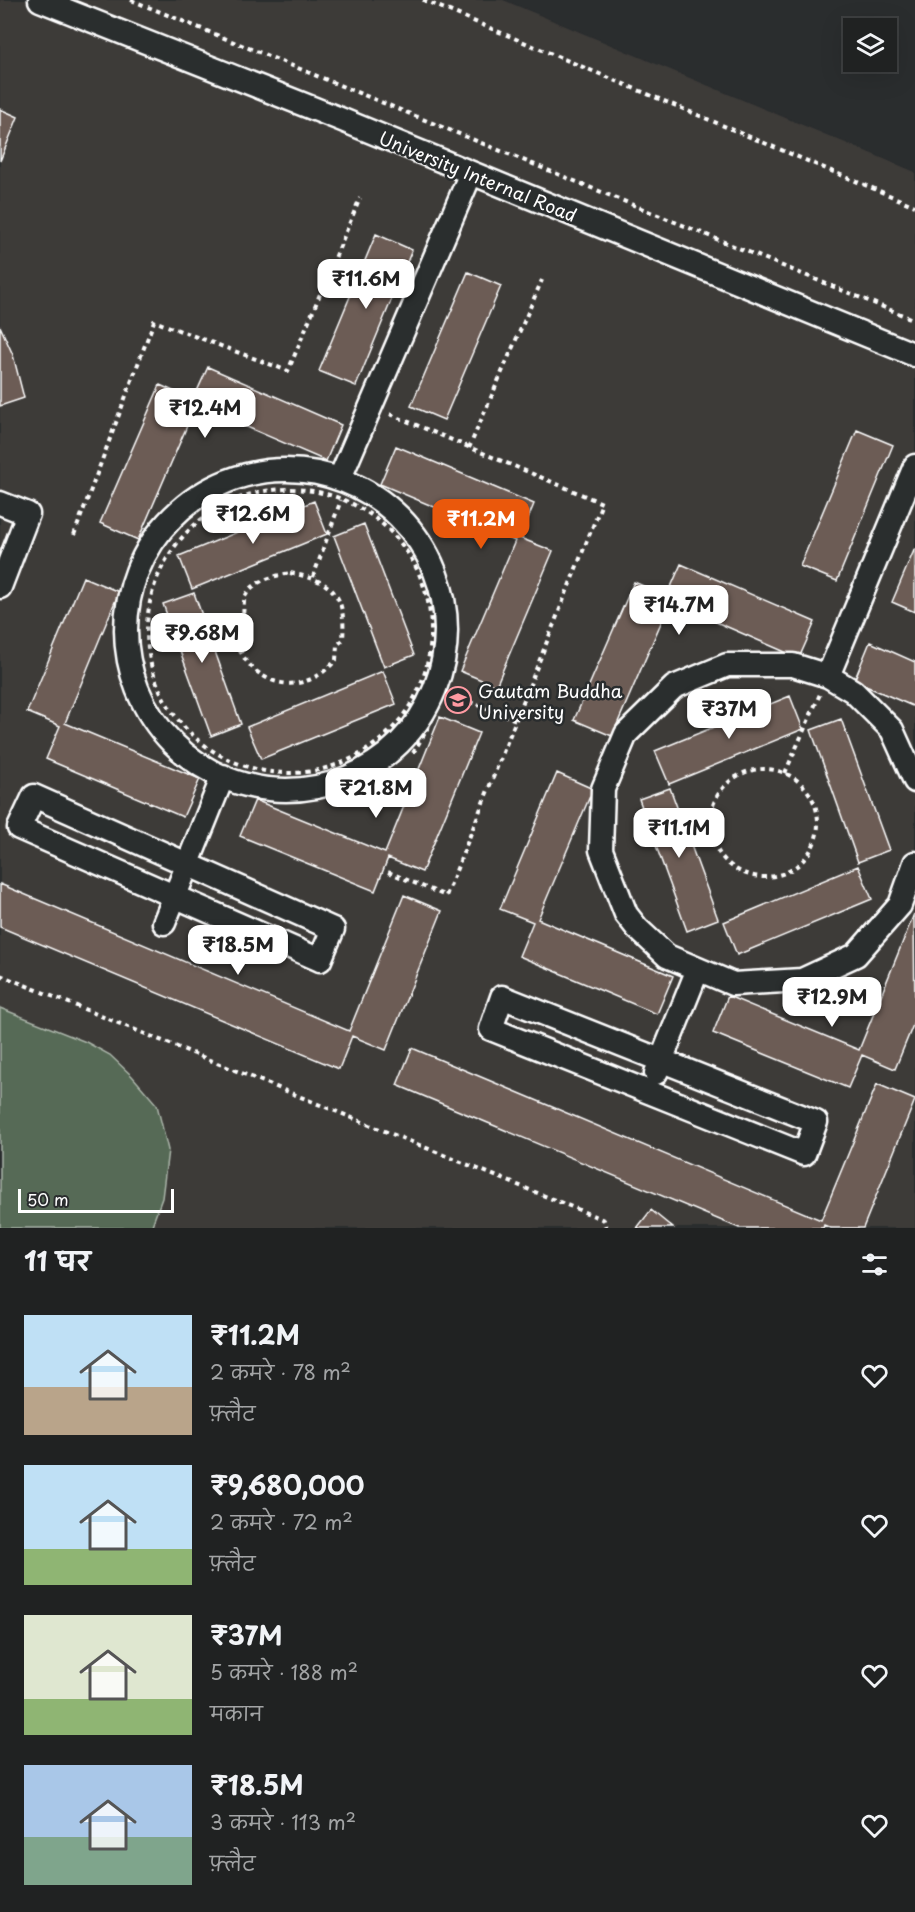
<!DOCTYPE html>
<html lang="hi">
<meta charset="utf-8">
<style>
body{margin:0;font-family:"Playpen Sans","Playpen Sans Deva",sans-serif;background:#2d2f2f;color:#f1f3f6;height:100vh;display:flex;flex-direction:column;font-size:22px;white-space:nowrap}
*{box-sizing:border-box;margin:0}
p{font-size:20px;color:#a2a4a5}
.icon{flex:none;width:33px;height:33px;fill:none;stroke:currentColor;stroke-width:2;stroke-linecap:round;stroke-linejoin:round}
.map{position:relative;height:1228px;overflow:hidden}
.sheet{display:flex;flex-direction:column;background:#202222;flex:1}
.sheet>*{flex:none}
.tools{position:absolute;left:843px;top:18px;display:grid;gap:12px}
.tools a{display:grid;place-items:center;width:54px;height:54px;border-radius:0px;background:#202222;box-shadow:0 6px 24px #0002,0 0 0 2px #3d3f40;font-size:30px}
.scale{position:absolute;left:18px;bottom:15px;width:156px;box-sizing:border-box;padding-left:6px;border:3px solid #fff;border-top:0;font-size:16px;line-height:21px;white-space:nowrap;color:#fff;-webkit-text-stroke:4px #2a2d2e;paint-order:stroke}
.price{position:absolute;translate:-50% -51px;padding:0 14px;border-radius:12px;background:#fff;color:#222;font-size:20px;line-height:39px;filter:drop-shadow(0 2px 3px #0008)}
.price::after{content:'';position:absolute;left:50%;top:36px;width:18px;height:14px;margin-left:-9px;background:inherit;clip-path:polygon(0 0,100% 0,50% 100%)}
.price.on{background:#ea580c;color:#fff}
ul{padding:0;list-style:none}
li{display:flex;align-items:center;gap:18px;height:150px;padding:0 24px}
li span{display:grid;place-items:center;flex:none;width:168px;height:120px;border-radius:0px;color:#555}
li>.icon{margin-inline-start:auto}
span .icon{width:72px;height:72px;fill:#fffc;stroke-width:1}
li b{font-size:26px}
h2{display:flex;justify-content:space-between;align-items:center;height:72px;padding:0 24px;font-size:26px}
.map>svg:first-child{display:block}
</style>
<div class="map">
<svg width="915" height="1228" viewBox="0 0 915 1228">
<rect width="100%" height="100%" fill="#2a2d2e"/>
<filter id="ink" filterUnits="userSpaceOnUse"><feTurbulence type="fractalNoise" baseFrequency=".0167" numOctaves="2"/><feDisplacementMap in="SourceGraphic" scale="12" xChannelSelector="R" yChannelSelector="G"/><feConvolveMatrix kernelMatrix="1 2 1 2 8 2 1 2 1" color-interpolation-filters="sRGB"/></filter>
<g filter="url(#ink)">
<path fill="#3e3b39" d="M0,0h503l412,172v1056h-915z"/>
<path fill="#576b56" stroke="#abb5aa" stroke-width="1.5" d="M0,1008l86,34 24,13 22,21 25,29 11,45 -6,48 -11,30h-151z"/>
<path fill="#6c5b54" stroke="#fff" stroke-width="1.5" d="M0,109l18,8 -18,44z
M376,234l36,16 -56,136 -37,-15z
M468,272l33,14 -57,134 -33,-14z
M0,326l13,29 11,43 -24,8z
M208,367l133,58 -15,36 -130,-56 -58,135 -38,-17 60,-138 33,15z
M857,430l36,15 -56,136 -37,-15z
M396,446l138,58 -14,34 33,13 -57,135 -36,-15 55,-130 -135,-57z
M314,501l13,33 -135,55 -13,-33z
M364,524l50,131 -30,12 -50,-131z
M915,548v64l-23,-10z
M681,564l134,58 -16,36 -129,-56 -58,134 -38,-16 60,-138 33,14z
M83,577l36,15 -54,131 135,56 -17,38 -137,-58 14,-33 -33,-14z
M194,593l47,131 -30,12 -48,-132z
M870,642l45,20v45l-61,-26z
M383,671l13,33 -135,55 -14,-32z
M790,696l13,33 -134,55 -14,-33z
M440,717l39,16 -57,139 -34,-14 -13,33 -135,-55 15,-36 130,53z
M841,719l48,131 -31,12 -47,-132z
M557,773l36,16 -55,130 135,57 -16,38 -138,-58 14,-34 -33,-13z
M670,788l48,131 -31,12 -48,-132z
M858,866l14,33 -135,56 -13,-33z
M0,884l349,147 55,-136 38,16 -56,139 -34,-14 -13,33 -339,-142z
M914,914l1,106 -20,49 -33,-14 -14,33 -135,-55 15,-37 131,54z
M412,1048l409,172 56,-136 38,16 -52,128h-32l-7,-3 -1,3h-84l-342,-143z
M651,1210l22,18h-36z"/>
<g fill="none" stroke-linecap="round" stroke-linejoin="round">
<defs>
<path id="minor" d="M40,0l300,119 575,236
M126 630a160 160 0 1 1 320 0a160 160 0 1 1-320 0Z
M340,478l131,-305
M0,503l28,11 -28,73
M828,676l87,-210
M915,781l-23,-51 -39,-39 -25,-15 -35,-11h-66l-53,22 -48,47 -23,55 -2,61 25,64 11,14 30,28 66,28 69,-4 54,-25 44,-50 15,-42
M34,796l299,133 -13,31 -301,-132z
M164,923l59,-147
M502,997l314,125 -12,32 -313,-125z
M656,1073l42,-104"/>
</defs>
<use href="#minor" stroke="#fff" stroke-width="27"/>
<path stroke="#fff" stroke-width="4" stroke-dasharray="4.5 4.5" stroke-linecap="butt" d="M131,0l784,320
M423,0l492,206
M469,448l73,-168
M147 631a142 142 0 1 1 284 0a142 142 0 1 1-284 0Z
M74,535l80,-214 134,50 72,-173
M290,573c44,8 56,22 53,67l-6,5 -1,15c-8,9 -18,17 -30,21 -31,11 -65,-13 -70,-44 -1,-6 0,-13 1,-19l6,-3c1,-7 0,-15 3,-20 8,-15 29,-19 44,-22z
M313,577l28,-77
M444,692l72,28
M413,753c14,-23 28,-47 36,-72 6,-20 7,-41 8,-62
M710 823a54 54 0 1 1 108 0a54 54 0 1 1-108 0Z
M785,773l35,-79
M388,872l58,24 156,-393 -212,-89
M0,975l604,245 2,8"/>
<use href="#minor" stroke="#2a2d2e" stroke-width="22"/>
</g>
</g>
<defs>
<symbol id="university-ring" viewBox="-11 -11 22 22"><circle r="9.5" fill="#2a2d2e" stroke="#ff9aa2" stroke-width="1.5"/><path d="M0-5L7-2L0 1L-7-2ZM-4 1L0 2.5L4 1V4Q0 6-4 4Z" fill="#ff9aa2"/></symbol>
</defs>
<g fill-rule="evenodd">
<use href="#university-ring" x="443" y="685" width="30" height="30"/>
</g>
<g text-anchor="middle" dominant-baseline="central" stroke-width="5" stroke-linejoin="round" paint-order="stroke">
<g font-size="18" fill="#fff" stroke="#2a2d2e">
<text transform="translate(478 176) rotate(22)">University Internal Road</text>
</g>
<g font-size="18" fill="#fff" stroke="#2a2d2e" text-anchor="start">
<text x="478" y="690">Gautam Buddha<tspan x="478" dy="21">University</tspan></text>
</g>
</g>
</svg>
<div class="tools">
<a><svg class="icon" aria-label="layers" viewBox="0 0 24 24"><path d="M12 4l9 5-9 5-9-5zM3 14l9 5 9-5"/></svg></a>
</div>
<div class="scale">50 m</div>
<b class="price" style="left:366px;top:310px">₹11.6M</b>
<b class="price" style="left:205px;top:439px">₹12.4M</b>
<b class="price" style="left:253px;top:545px">₹12.6M</b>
<b class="price on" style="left:481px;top:550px">₹11.2M</b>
<b class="price" style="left:679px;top:636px">₹14.7M</b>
<b class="price" style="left:202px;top:664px">₹9.68M</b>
<b class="price" style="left:729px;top:740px">₹37M</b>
<b class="price" style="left:376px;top:819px">₹21.8M</b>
<b class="price" style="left:679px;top:859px">₹11.1M</b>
<b class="price" style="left:238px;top:976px">₹18.5M</b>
<b class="price" style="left:832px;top:1028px">₹12.9M</b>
</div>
<section class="sheet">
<h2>11 घर<svg class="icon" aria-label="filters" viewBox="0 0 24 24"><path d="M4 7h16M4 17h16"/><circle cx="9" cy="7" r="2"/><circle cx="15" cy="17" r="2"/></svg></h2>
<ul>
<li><span style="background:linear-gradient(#bfe0f5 60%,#b9a48a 0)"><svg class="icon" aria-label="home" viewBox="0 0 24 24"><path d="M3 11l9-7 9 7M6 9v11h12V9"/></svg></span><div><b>₹11.2M</b><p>2 कमरे · 78 m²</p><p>फ़्लैट</p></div><svg class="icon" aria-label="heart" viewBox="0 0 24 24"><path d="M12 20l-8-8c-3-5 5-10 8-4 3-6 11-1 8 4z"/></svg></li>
<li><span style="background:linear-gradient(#bfe0f5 70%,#8fb573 0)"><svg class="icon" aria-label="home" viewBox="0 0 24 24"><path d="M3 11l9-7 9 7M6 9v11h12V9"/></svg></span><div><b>₹9,680,000</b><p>2 कमरे · 72 m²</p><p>फ़्लैट</p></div><svg class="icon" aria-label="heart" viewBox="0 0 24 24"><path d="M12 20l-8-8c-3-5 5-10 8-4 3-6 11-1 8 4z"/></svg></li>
<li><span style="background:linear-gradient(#dfe7d0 70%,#8fb573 0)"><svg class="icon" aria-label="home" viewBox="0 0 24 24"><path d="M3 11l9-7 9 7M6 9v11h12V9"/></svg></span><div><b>₹37M</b><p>5 कमरे · 188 m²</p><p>मकान</p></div><svg class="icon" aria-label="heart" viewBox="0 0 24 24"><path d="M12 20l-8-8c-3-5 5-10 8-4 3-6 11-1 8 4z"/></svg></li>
<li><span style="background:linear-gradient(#a9c7e8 60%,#7fa58c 0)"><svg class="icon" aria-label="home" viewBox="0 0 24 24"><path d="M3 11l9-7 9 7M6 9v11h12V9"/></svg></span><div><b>₹18.5M</b><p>3 कमरे · 113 m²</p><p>फ़्लैट</p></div><svg class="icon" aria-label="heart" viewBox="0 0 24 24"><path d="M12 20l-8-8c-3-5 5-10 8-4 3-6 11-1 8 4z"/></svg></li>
</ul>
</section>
